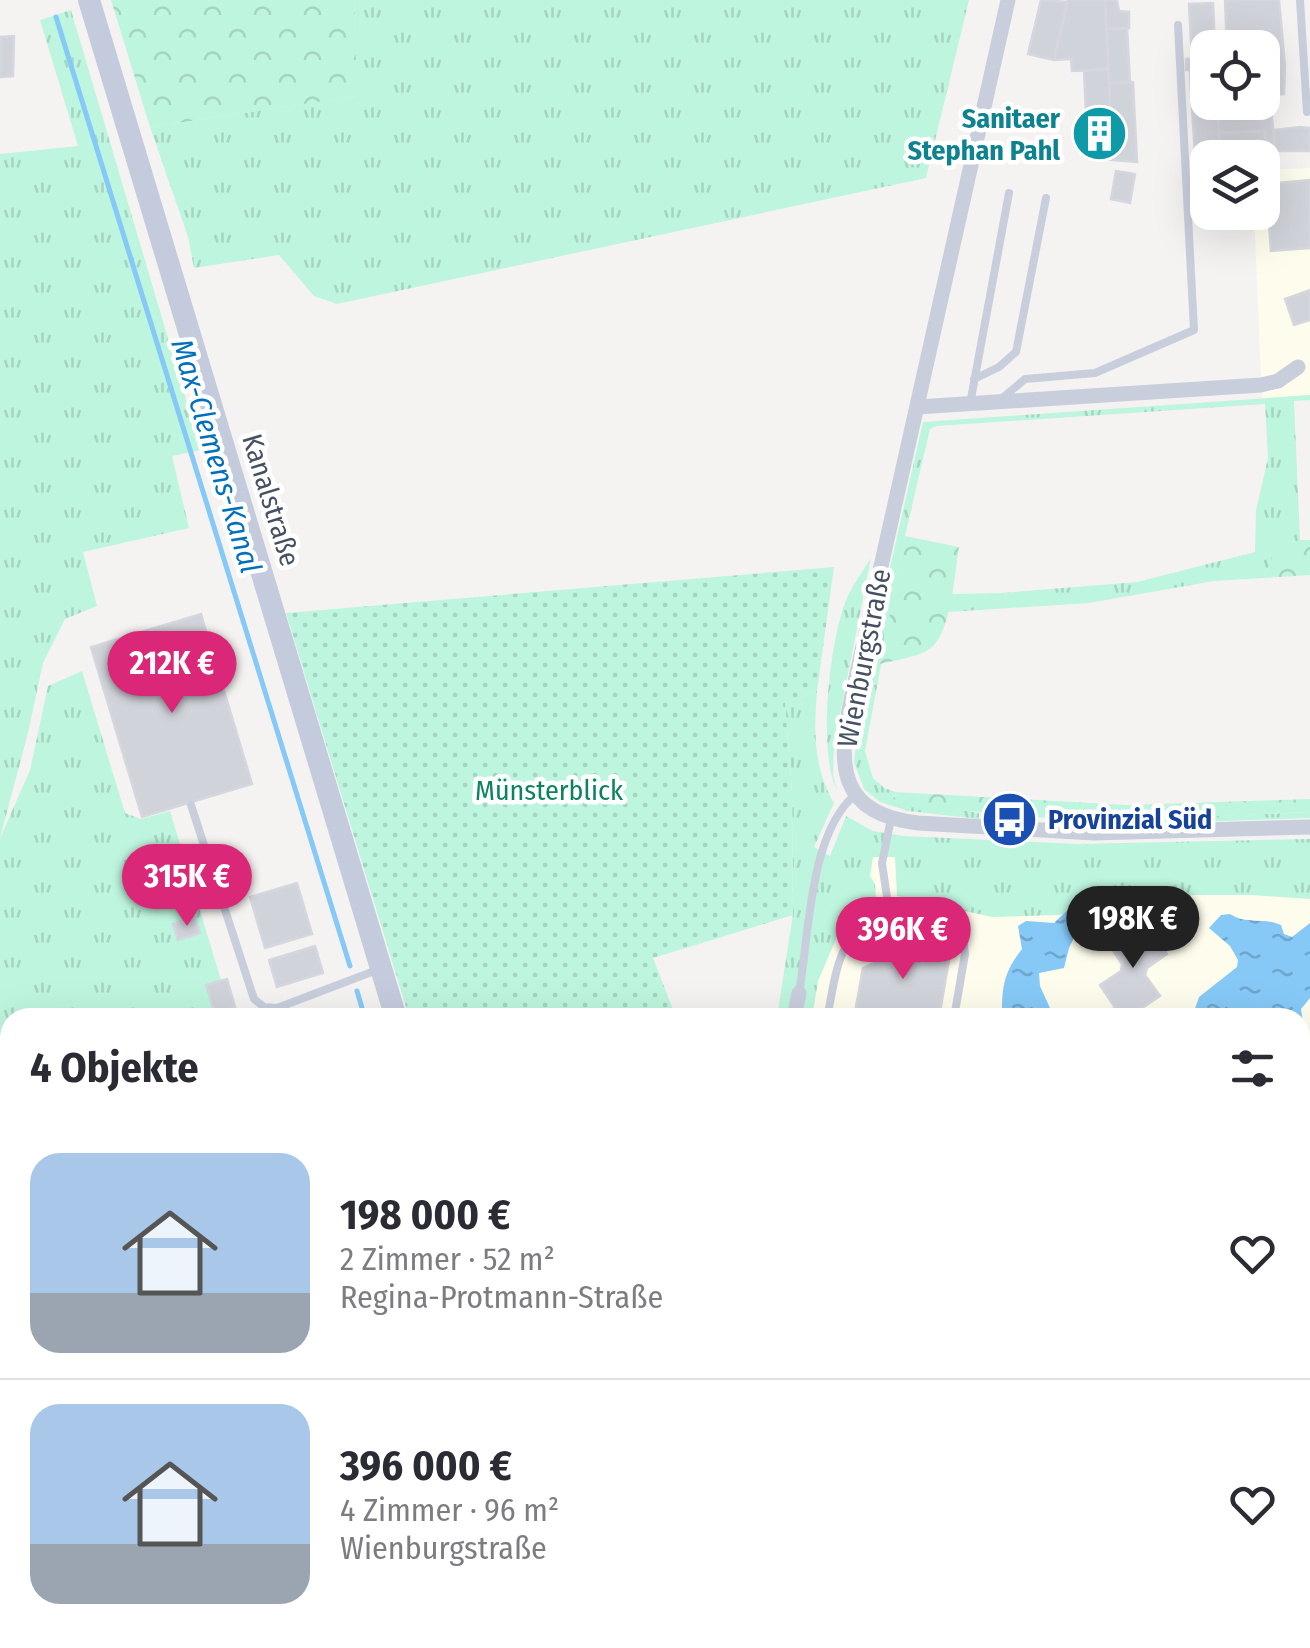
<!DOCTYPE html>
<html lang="de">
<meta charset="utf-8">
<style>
body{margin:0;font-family:"Fira Sans Condensed",sans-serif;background:#f2f2f3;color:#2b2b33;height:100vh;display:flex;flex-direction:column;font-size:38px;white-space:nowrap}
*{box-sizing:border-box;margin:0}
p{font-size:32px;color:#7c7c81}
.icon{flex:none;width:55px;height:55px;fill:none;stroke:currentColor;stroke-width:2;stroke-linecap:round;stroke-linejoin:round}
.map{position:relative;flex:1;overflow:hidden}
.sheet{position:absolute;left:0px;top:1008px;width:1310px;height:642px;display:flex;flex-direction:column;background:#fff;border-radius:30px 30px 0 0;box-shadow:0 10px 40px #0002}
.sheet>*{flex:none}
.fabs{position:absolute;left:1190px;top:30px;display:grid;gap:20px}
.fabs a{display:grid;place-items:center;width:90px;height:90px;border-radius:20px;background:#fff;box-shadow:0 10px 40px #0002;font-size:50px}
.price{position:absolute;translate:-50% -85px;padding:0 22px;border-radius:35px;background:#db2777;color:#fff;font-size:32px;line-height:65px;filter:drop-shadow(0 2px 5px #0008)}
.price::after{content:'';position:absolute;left:50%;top:60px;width:30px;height:22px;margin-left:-15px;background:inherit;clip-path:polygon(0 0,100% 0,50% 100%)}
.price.on{background:#222;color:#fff}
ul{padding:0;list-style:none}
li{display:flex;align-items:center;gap:30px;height:250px;padding:0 30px}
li+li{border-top:2px solid #e1e1e2}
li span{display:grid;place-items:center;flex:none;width:280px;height:200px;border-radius:30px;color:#555}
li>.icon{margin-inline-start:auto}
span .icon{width:120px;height:120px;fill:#fffc;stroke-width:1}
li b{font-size:42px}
h2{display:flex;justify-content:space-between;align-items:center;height:120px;padding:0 30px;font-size:42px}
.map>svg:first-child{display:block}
</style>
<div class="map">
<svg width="1310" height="1648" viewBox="0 0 1310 1648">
<defs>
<pattern id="grass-tufts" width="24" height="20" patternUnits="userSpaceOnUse" patternTransform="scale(2.5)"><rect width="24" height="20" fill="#bef5de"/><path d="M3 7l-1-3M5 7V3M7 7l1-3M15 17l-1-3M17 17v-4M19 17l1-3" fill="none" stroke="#a5d4c1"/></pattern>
<pattern id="forest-crowns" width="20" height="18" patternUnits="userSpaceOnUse" patternTransform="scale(2.5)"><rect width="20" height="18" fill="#bef5de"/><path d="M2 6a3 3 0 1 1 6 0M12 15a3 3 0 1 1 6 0" fill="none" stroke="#a5d4c1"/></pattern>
<pattern id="park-dots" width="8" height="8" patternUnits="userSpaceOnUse" patternTransform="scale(2.5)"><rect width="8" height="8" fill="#bef5de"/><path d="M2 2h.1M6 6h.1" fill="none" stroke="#a5d4c1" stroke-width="1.8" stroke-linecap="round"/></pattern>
<pattern id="water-ripples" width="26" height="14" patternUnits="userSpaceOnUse" patternTransform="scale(2.5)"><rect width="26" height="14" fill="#86c9f7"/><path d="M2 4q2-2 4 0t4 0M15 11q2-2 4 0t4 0" fill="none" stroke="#6fa6cc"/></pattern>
</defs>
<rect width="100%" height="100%" fill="#f5f3f2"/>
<path fill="#fefded" d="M1310,168v227l-48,3 -8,-185 8,-1 1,-42z
M1289,850l21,1v797h-612l1,-8h601v-622l-488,-1 27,-159z"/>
<path fill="url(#grass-tufts)" d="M354,0h615l-43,178 -589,126 -23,-8 -35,-41 -85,13 -6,-31 -38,-110 206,-31z
M71,10l130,440 -29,6 17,72 -106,24 14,54 -32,13 -22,44 -15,70 -28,105 30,-68 18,-84 34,-15 43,142 16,6 29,-8 51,169 6,-1 8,28 -18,6 1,5h-208v113l-10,-38v-939l78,-8 -38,-126z
M1310,395v5l-16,1 6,139 -23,7 -13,31 -50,3 -125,22 -141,9 3,-18 50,-1 136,-11 118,-30 1,-42 12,-52 -3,-54 -328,22 -7,3 -25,107 -40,215 8,27 11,10 12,4 -3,6 86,15v6l-71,-8 -28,-9 -16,-13 -10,-27 7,-66 62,-274z
M871,558l-37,186 -1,31 4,15c-20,-37 -7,-154 10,-192 6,-14 16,-27 24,-40z
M817,691c-3,41 -4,76 17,112l-20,44 16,9 16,-40 27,15 31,5 174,8 232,-5v60l-58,-4h-125l-68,20 -67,2 -95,-21 -2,-39h-22l-3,19 5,8 1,17 -5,7 -23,3 -30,70 -6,36h-35l16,-103 -1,-123 -7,-88z
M1310,812v6l-174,6 -79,-1 -1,-5 90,1z
M0,1102l10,43v495h51l-7,8h-54z"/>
<path fill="url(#forest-crowns)" d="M111,0h243l3,96 -207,31z
M905,536l54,11c-4,25 -8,82 -26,99 -11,11 -38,14 -53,18z
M1300,540h10v35l-46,3 13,-32z
M896,792l230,13 184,-6v13c-67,2 -134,8 -201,8 -73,-1 -145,-7 -216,-21z"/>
<path fill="url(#park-dots)" d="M834,567l-17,124 -32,12 7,88 1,124 -140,43 23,59h-267l-123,-404z"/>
<path fill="url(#water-ripples)" d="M1081,897l12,2 -24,49 -5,20 -25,5 1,13 14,31h-52c0,-29 1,-44 20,-68l-4,-23 8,-5 28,2z
M1230,914c16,11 34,3 51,11l3,9 8,3 18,-14v75l-9,11 6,40 -3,20h-4v-51l-108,-1 7,-20 38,-30 1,-7 -8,-14 -21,-18 12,-13z"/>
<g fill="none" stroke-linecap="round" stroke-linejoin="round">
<path stroke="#86c9f7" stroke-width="5" d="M56,17l294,949
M357,991l8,27
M553,1640l2,8"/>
</g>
<path fill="#d1d3da" stroke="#d6d7de" stroke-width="2.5" d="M1041,0l26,2 -13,58 -26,-6z
M1068,0h37l3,69 -36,2 -1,-12 -17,1z
M1105,0h12l2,11 10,1v16l-22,1z
M1225,0h54l6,65 -1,29 -14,1 5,56h-9l-1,-20 -46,2 -2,-31h45v-54h-35z
M1213,3l2,45h-7v10l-16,1 -3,-55z
M1127,28l3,54 -21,1 -2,-54z
M14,36l-1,40 -13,1v-40z
M1208,58v34l-17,1 -1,-23h-4v-11z
M1108,69l5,91 -25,-2 -4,-87z
M1133,82l4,80 -24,-2 -4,-77z
M1208,92v10h9l3,51 -25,1 -4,-61z
M1300,127l10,1v23h-35l-1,-21z
M1265,131l1,21 -46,2 -1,-21z
M1116,171l19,3 -5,29 -19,-4z
M1310,180v68l-39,3 -5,-67z
M1310,290v30l-16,5 -9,-26z
M201,614l51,170 -110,33 -51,-170z
M297,883l15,51 -47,14 -15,-51z
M195,917l5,16 -22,7 -5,-16z
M1140,921l5,1 22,32 -20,14 -2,7 15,21 -21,14 -1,8h-32l7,-6 1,-6 -14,-21 21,-14 1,-7 -14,-21z
M892,930l7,6 6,-2 -2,13 4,4 24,-7 18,16 -10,58h-85l9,-50 22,-10v-6l-8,-7 5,-2 2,-11z
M315,946l8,27 -46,14 -8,-27z
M227,979l8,28 -20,6 -9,-28z
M1310,1133v21l-5,3 -5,25v-48z
M1300,1561l10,2v82l-11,-2 -1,5h-4l1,-6 -14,-2h19z
M799,1640h87l-1,8h-88z
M980,1640h126l1,4 -3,4h-110l-15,-3z"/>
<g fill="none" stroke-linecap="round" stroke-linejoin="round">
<path stroke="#c8cedb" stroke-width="8" d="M1300,0l7,112
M974,379l25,-12 17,-15 30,-154
M1000,400l25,-21 70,-6 99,-43 -16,-305
M970,404l39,-211
M191,805l63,194 10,8 13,1 100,-38
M889,911l-7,-48 9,-44
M799,993c10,-56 10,-160 56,-198
M827,1018c11,-53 9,-82 62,-107 23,11 59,13 74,27l2,16 -11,64
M1300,1410l10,2
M1300,1447l10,2
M934,1648l2,-8
M1232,1648l1,-8"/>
<path stroke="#c8cedb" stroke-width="15" d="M1008,0l-157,700c-14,67 -12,114 67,123l176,10 216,-6
M917,407l344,-22 17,-4 20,-14
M794,1018l5,-25
M681,1648l2,-8"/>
<path stroke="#c4cbdd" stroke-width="22" d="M89,0l307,1018
M585,1640l3,8"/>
</g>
<defs>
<symbol id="building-disc" viewBox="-11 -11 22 22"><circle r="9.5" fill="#0f9aa8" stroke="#fff"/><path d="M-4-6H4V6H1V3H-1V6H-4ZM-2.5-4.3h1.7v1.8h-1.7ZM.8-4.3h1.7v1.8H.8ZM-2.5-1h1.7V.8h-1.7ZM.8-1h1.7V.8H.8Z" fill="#fff"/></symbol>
<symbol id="bus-disc" viewBox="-11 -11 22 22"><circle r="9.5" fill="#1a4fb4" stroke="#fff"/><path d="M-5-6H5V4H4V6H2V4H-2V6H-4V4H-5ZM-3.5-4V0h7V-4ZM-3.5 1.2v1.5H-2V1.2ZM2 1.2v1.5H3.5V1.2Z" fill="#fff"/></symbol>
</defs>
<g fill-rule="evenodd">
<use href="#building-disc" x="1068" y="102" width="63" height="63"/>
<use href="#bus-disc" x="978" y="788" width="63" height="63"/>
</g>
<g text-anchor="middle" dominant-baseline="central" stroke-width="9" stroke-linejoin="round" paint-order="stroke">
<g font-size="28" font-weight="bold" fill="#0d838f" stroke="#fff" text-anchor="end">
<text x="1060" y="118">Sanitaer<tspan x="1060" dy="32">Stephan Pahl</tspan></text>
</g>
<g font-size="28" fill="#475063" stroke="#fff">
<text transform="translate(271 500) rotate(73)">Kanalstraße</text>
<text transform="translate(864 658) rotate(-79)">Wienburgstraße</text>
</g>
<g font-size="28" fill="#0c8360" stroke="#fff">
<text x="549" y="790">Münsterblick</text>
</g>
<g font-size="28" font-weight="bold" fill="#164399" stroke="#fff" text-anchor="start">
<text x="1048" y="819">Provinzial Süd</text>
</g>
<g font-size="30" font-style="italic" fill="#0070bd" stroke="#fff">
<text transform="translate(216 456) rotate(73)">Max-Clemens-Kanal</text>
</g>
</g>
</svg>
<div class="fabs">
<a><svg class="icon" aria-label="locate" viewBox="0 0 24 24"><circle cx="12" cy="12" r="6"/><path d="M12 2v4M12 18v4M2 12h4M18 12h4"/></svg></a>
<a><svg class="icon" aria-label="layers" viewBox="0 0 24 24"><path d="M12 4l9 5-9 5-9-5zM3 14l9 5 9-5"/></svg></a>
</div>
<b class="price" style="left:172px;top:716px">212K €</b>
<b class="price" style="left:187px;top:929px">315K €</b>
<b class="price on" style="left:1133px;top:971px">198K €</b>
<b class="price" style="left:903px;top:982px">396K €</b>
<section class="sheet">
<h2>4 Objekte<svg class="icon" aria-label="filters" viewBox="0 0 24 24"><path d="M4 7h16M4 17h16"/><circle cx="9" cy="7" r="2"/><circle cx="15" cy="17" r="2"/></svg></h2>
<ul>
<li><span style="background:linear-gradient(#a9c7e8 70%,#9aa5b1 0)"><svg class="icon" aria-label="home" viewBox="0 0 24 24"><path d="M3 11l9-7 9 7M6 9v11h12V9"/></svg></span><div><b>198 000 €</b><p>2 Zimmer · 52 m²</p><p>Regina-Protmann-Straße</p></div><svg class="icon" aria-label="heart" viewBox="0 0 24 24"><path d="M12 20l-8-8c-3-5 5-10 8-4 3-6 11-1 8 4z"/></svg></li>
<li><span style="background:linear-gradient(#a9c7e8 70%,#9aa5b1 0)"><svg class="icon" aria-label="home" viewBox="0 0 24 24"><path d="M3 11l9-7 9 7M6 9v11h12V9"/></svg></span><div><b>396 000 €</b><p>4 Zimmer · 96 m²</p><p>Wienburgstraße</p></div><svg class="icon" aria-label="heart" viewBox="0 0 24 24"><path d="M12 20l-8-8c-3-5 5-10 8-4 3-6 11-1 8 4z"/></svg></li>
</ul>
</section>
</div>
